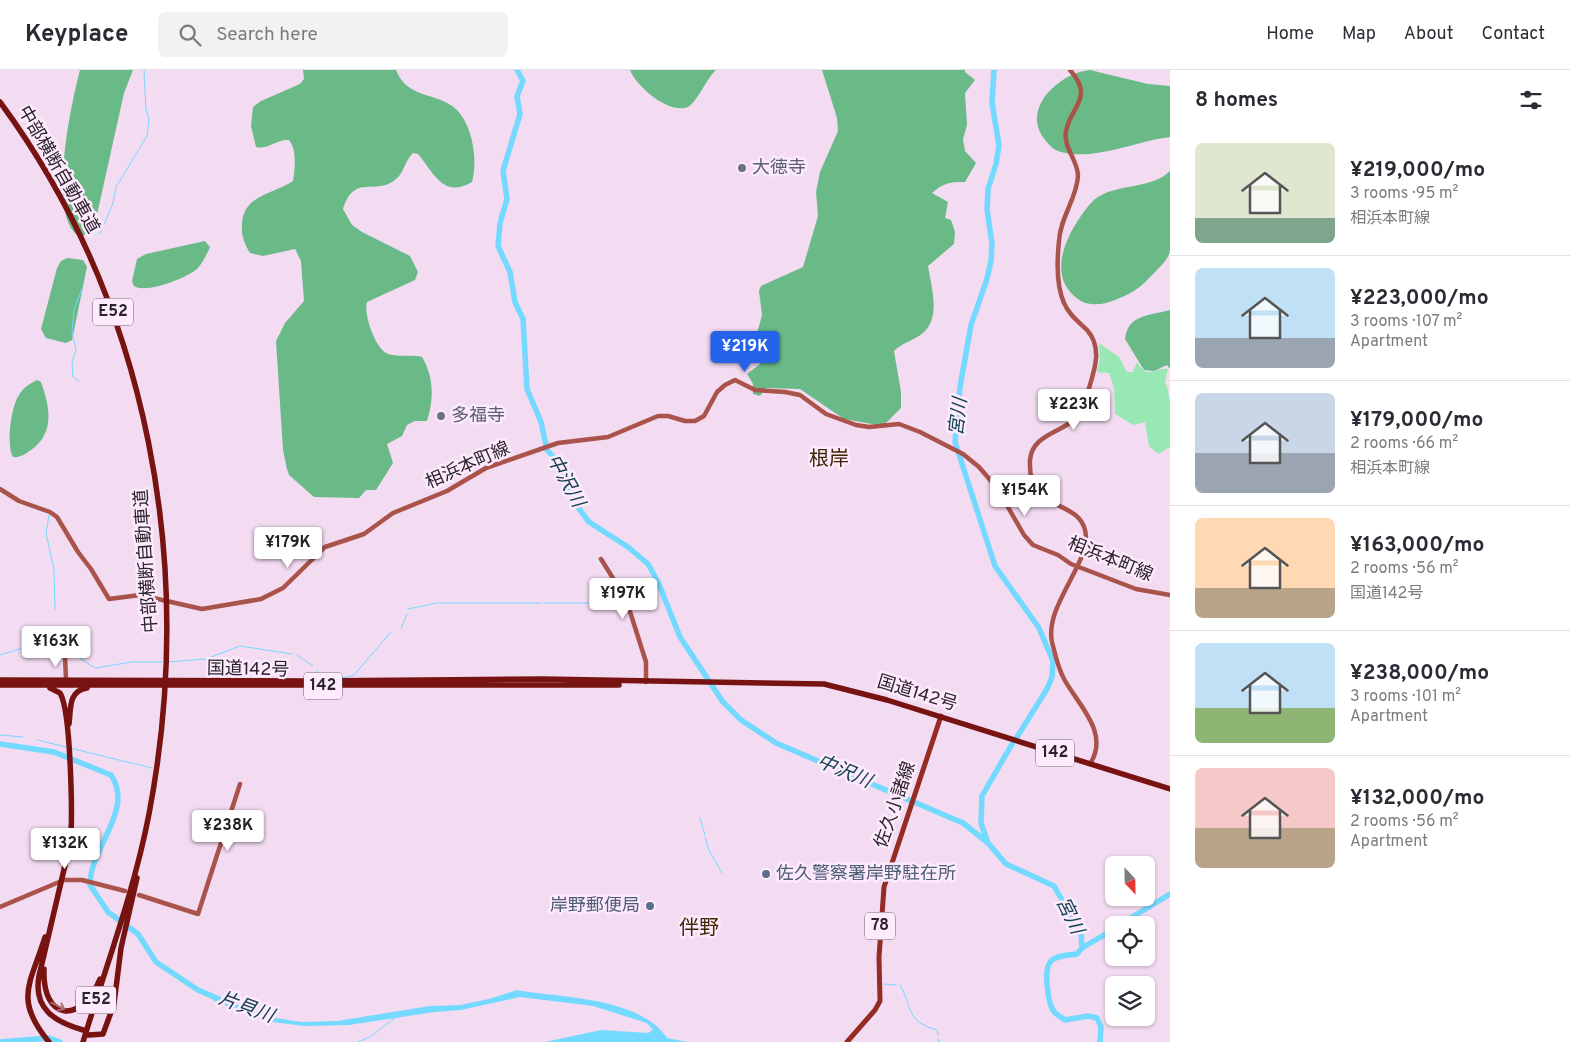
<!DOCTYPE html>
<meta charset="utf-8">
<style>
body{margin:0;font-family:Overpass,"Noto Sans JP",sans-serif;background:#f2f2f3;color:#2b2b33;height:100vh;display:flex;flex-direction:column;font-size:19px;white-space:nowrap}
*{box-sizing:border-box;margin:0}
p{font-size:16px;color:#7c7c81}
.icon{flex:none;width:28px;height:28px;fill:none;stroke:currentColor;stroke-width:2;stroke-linecap:round;stroke-linejoin:round}
.map{position:relative;flex:1;overflow:hidden}
.drawer{display:flex;flex-direction:column;background:#fff;width:400px}
.drawer>*{flex:none}
.needle{width:32px;rotate:158deg}
.controls{position:absolute;left:1105px;top:786px;display:grid;gap:10px}
.controls a{display:grid;place-items:center;width:50px;height:50px;border-radius:8px;background:#fff;box-shadow:0 1px 4px #0004;font-size:25px}
.price{position:absolute;translate:-50% -42px;padding:0 11px;border-radius:5px;background:#fff;color:#222;font-size:16px;line-height:32px;filter:drop-shadow(0 1px 2px #0008)}
.price::after{content:'';position:absolute;left:50%;top:30px;width:15px;height:11px;margin-left:-8px;background:inherit;clip-path:polygon(0 0,100% 0,50% 100%)}
.price.selected{background:#2563eb;color:#fff}
ul{padding:0;list-style:none}
li{display:flex;align-items:center;gap:15px;height:125px;padding:0 25px}
li+li{border-top:1px solid #e1e1e2}
li span{display:grid;place-items:center;flex:none;width:140px;height:100px;border-radius:8px;color:#555}
li>.icon{margin-inline-start:auto}
span .icon{width:60px;height:60px;fill:#fffc;stroke-width:1}
li b{font-size:21px}
h2{display:flex;justify-content:space-between;align-items:center;height:60px;padding:0 25px;font-size:21px}
header{display:flex;align-items:center;gap:30px;box-sizing:border-box;height:70px;padding:0 25px;background:#fff;border-bottom:1px solid #e1e1e2}
header strong{font-size:24px}
nav{display:flex;gap:28px;margin-inline-start:auto;font-size:18px}
.search{width:350px;height:45px;background:#f2f2f3;display:flex;align-items:center;gap:12px;box-sizing:border-box;padding:0 18px;border-radius:8px;color:#7c7c81;font-size:19px}
main{display:flex;flex:1;min-height:0}
.map>svg:first-child{display:block}
</style>
<header>
<strong>Keyplace</strong>
<div class="search"><svg class="icon" aria-label="search" viewBox="0 0 24 24"><circle cx="10" cy="10" r="6"/><path d="M15 15l6 6"/></svg>Search here</div>
<nav><a>Home</a><a>Map</a><a>About</a><a>Contact</a></nav>
</header>
<main>
<div class="map">
<svg width="1170" height="972" viewBox="0 0 1170 972">
<rect width="100%" height="100%" fill="#f3dbf2"/>
<path fill="#98e8b4" d="M1099,273l20,14 8,15h6l4,-10c11,19 17,5 31,7l-3,13 3,8 2,15v42l-12,7 -9,-8 -4,-24 -12,3 -18,-11 -1,-26 -5,-15 -12,-1 3,-13z"/>
<path fill="#6aba88" d="M80,0h53l-9,23 -28,126 -7,13 -8,5c-36,-15 -9,-137 -1,-167z
M303,0h93c11,29 41,22 60,39 17,17 22,51 16,73 -29,17 -38,-9 -54,-28l-5,-1c-8,7 -9,20 -17,26 -21,18 -41,-7 -53,30l9,16 10,7 48,24 8,16 -3,8 -48,22c-4,11 8,45 19,51 10,5 25,1 36,4 12,20 12,42 5,64h-12l-8,4 -5,11 -15,8 6,19 -17,27h-10l-7,8 -45,-1 -25,-22 -2,-6 -4,-19 -7,-109 9,-18 19,-22 -3,-40 -6,-12 -32,7 -13,-3c-6,-10 -9,-18 -8,-29 1,-29 32,-30 51,-43 2,-13 4,-31 -4,-41 -12,-1 -22,10 -33,7l-5,-21 2,-19 8,-6 39,-17 4,-5z
M630,0h86c-9,8 -19,32 -28,37 -19,8 -52,-21 -58,-37z
M822,0h143v2l10,8 -10,13 2,32 -4,14 2,12 11,12 -11,19c-15,0 -22,1 -33,11l16,9 -3,16 6,2 4,12 -1,12 -26,22c3,19 12,47 -2,64 -6,8 -23,12 -32,21l7,41v16l-18,18 -39,-7 -44,-30 -34,-1 -6,8 -7,-2v-10l-6,-10 13,-10 -5,-23 7,-26 -3,-24 2,-5 42,-19 15,-51 -2,-24 4,-20 18,-41 -1,-13z
M1090,0l58,14 22,2v51c-34,4 -75,24 -109,15 -7,-2 -10,-5 -15,-11 -27,-30 12,-68 44,-71z
M1170,101c0,21 0,60 0,80 -2,9 -12,18 -18,24 -11,13 -22,19 -37,25 -15,6 -30,7 -42,-5 -27,-26 -2,-68 17,-91 20,-23 59,-12 80,-33z
M205,171l5,6c-3,7 -7,15 -12,21 -10,10 -52,26 -64,18l-2,-5 5,-22 9,-5z
M67,188l16,2 4,7 -15,73 -6,3 -20,-5 -5,-9 16,-61 4,-7z
M1170,240v59l-3,-4 -13,6 -10,-1 -19,-31c3,-25 24,-23 45,-29z
M37,310l4,2c9,25 14,51 -10,68 -6,4 -11,8 -18,7 -7,-11 -2,-51 6,-62 5,-8 10,-11 18,-15z"/>
<path fill="#73d9fe" d="M517,920c44,8 123,7 150,48l20,4h-142l56,-12 47,3 5,-3 -6,-7 -54,-17 -73,-9 -59,13 -27,2 -85,13 -45,1 -39,-5 -53,-21 2,-5 50,21 37,6 36,-1 93,-15 30,-1 29,-6z"/>
<g fill="none" stroke-linecap="round" stroke-linejoin="round">
<path stroke="#73d9fe" stroke-width="1" d="M100,164l13,-31 3,-16 31,-51 2,-17 -3,-9 -2,-40
M79,311l-6,-4 -1,-14 4,-13 -4,-18 2,-23 8,-20
M49,445l-3,18 8,37 1,39
M660,521l2,-1
M630,532l24,-9
M439,533h102
M544,533h80
M408,539l29,-6
M401,558l6,-14
M0,585l36,-11h22l37,24 37,-6h30
M297,585l16,11
M168,592l38,-3 34,-13 52,8
M316,600c8,11 27,9 38,5l37,-43
M0,665l23,2
M37,670l29,7
M70,678l65,16
M137,694l15,4
M700,748l5,17
M705,768l4,12 13,23
M884,914l12,1
M900,915c14,24 5,36 37,45l1,5
M938,969l1,3
M358,972l12,-5 27,-21"/>
<path stroke="#73d9fe" stroke-width="5.5" d="M517,0l6,11 -6,15 3,18 -17,57 4,28 -7,24 -2,23 12,26 5,30 8,17 4,70 14,33 6,28 11,12 16,40 15,20 39,25 20,17 10,18 22,55 43,65 18,18 35,23 187,80 25,20
M994,0l-2,33 7,42 -3,19 -8,25 -1,20 5,35 -1,17 -4,18 -16,46 -11,62 -5,55 40,124 44,62 14,33 -1,16 -5,12 -30,48
M0,674l54,8 57,23c24,35 -22,74 -21,110l18,27 30,22 18,28 42,28 21,9
M1012,674l-30,52 -1,27 7,20 18,21 48,22 27,47 1,15
M1129,849l41,-25
M1119,855l5,-3
M0,972l49,-4 11,4
M1100,972l1,-15 -4,-9 -9,-2 -23,4c-4,-3 -9,-5 -12,-10 -5,-8 -10,-42 -2,-49 6,-6 18,-6 26,-7l5,-6 32,-19"/>
<path stroke="#a9534a" stroke-width="4.5" d="M1070,0c25,28 0,37 -4,61 -3,17 12,29 12,45 -1,22 -18,42 -19,65 -2,19 -3,44 5,62 5,12 15,19 23,27 18,20 5,46 -1,68 -3,7 -6,15 -11,21 -15,14 -43,16 -45,41 -3,53 47,38 55,70 8,31 -41,75 -33,112 3,12 6,26 12,37 15,27 46,54 26,85
M0,419l19,12 31,11 7,5 21,35 13,17 18,30 31,-4 62,14 59,-10 22,-11 42,-41 39,-13 29,-21 54,-22 39,-23 72,-25 50,-6 50,-21h10l17,5h10l9,-5 13,-24 8,-7 10,-5 20,10 30,2 15,3 26,19 30,11 13,2 30,-3 21,8 43,22 16,13 18,21 27,47 9,10 25,10 13,9 65,25 34,6
M601,489l25,40 20,63v20
M65,586l1,24
M139,825l59,19 42,-130
M0,837l64,-27h18l43,11"/>
<path stroke="#952b25" stroke-width="5" d="M847,972l28,-32 5,-9 -1,-44 5,-70 57,-171"/>
<path stroke="#771311" stroke-width="5.5" d="M0,32c150,204 196,465 149,712 -15,78 -43,152 -66,228
M0,610l309,1 234,-2 281,5 63,16 283,89
M0,615h619
M50,618l10,5c11,17 13,128 10,151l-31,132c-6,33 16,46 44,54
M69,654c2,-15 -1,-33 18,-36
M45,867c-14,46 -32,62 4,105
M44,899c-2,52 37,56 56,10
M89,965l14,-1 11,-30 7,-56 16,-70"/>
</g>
<defs><path id="oneway-shaft" d="M-6 0H5M1.5-3L5.5 0L1.5 3" fill="none" stroke-width="1.6" stroke-linecap="round" stroke-linejoin="round" transform="scale(1.25)"/></defs>
<use stroke="#ad696f" href="#oneway-shaft" transform="translate(58 936) rotate(27)"/>
<g fill="#6b7280" stroke="#fdeafd" stroke-width="2">
<circle cx="742" cy="98" r="5"/>
<circle cx="441" cy="346" r="5"/>
</g>
<g fill="#5c6f8a" stroke="#fdeafd" stroke-width="2">
<circle cx="766" cy="804" r="5"/>
<circle cx="650" cy="836" r="5"/>
</g>
<g text-anchor="middle" dominant-baseline="central" stroke-width="5" stroke-linejoin="round" paint-order="stroke">
<g fill="#fdeafd" stroke="#6a5f6a" stroke-width="1">
<rect x="93" y="228.5" width="40" height="27" rx="4"/>
<rect x="304" y="602.5" width="38" height="27" rx="4"/>
<rect x="1036" y="669.5" width="38" height="27" rx="4"/>
<rect x="865" y="842.5" width="30" height="27" rx="4"/>
<rect x="76" y="916.5" width="40" height="27" rx="4"/>
</g>
<g font-size="16" font-weight="bold" fill="#2b232b">
<text x="113" y="242">E52</text>
<text x="323" y="616">142</text>
<text x="1055" y="683">142</text>
<text x="880" y="856">78</text>
<text x="96" y="930">E52</text>
</g>
<g font-size="18" fill="#5b616d" stroke="#fdeafd" text-anchor="start">
<text x="752" y="98">大徳寺</text>
<text x="451" y="346">多福寺</text>
</g>
<g font-size="18" fill="#2b232b" stroke="#fdeafd">
<text transform="translate(58 100) rotate(60)">中部横断自動車道</text>
<text transform="translate(468 396) rotate(-24)">相浜本町線</text>
<text transform="translate(1110 490) rotate(22)">相浜本町線</text>
<text transform="translate(147 491) rotate(-94)">中部横断自動車道</text>
<text transform="translate(248 600) rotate(1)">国道142号</text>
<text transform="translate(917 624) rotate(17)">国道142号</text>
<text transform="translate(896 735) rotate(-71)">佐久小諸線</text>
</g>
<g font-size="18" fill="#4e5e75" stroke="#fdeafd" text-anchor="start">
<text x="776" y="804">佐久警察署岸野駐在所</text>
<text x="640" y="836" text-anchor="end">岸野郵便局</text>
</g>
<g font-size="19" font-style="italic" fill="#144251" stroke="#fdeafd">
<text transform="translate(959 347) rotate(-83)">宮川</text>
<text transform="translate(565 411) rotate(61)">中沢川</text>
<text transform="translate(844 702) rotate(23)">中沢川</text>
<text transform="translate(1069 846) rotate(64)">宮川</text>
<text transform="translate(246 938) rotate(20)">片貝川</text>
</g>
<g font-size="20" fill="#3f2504" stroke="#fdeafd">
<text x="829" y="390">根岸</text>
<text x="699" y="859">伴野</text>
</g>
</g>
</svg>
<div class="controls">
<a><svg class="needle" viewBox="-14 -14 28 28"><path d="M0-13l5 13h-10z" fill="#e53935"/><path d="M0 13l5-13h-10z" fill="#7c7c81"/></svg></a>
<a><svg class="icon" aria-label="locate" viewBox="0 0 24 24"><circle cx="12" cy="12" r="6"/><path d="M12 2v4M12 18v4M2 12h4M18 12h4"/></svg></a>
<a><svg class="icon" aria-label="layers" viewBox="0 0 24 24"><path d="M12 4l9 5-9 5-9-5zM3 14l9 5 9-5"/></svg></a>
</div>
<b class="price selected" style="left:745px;top:303px">¥219K</b>
<b class="price" style="left:1074px;top:361px">¥223K</b>
<b class="price" style="left:1025px;top:447px">¥154K</b>
<b class="price" style="left:288px;top:499px">¥179K</b>
<b class="price" style="left:623px;top:550px">¥197K</b>
<b class="price" style="left:56px;top:598px">¥163K</b>
<b class="price" style="left:228px;top:782px">¥238K</b>
<b class="price" style="left:65px;top:800px">¥132K</b>
</div>
<section class="drawer">
<h2>8 homes<svg class="icon" aria-label="filters" viewBox="0 0 24 24"><path d="M4 7h16M4 17h16"/><circle cx="9" cy="7" r="2"/><circle cx="15" cy="17" r="2"/></svg></h2>
<ul>
<li><span style="background:linear-gradient(#dfe7d0 75%,#7fa58c 0)"><svg class="icon" aria-label="home" viewBox="0 0 24 24"><path d="M3 11l9-7 9 7M6 9v11h12V9"/></svg></span><div><b>¥219,000/mo</b><p>3 rooms · 95 m²</p><p>相浜本町線</p></div></li>
<li><span style="background:linear-gradient(#bfe0f5 70%,#9aa5b1 0)"><svg class="icon" aria-label="home" viewBox="0 0 24 24"><path d="M3 11l9-7 9 7M6 9v11h12V9"/></svg></span><div><b>¥223,000/mo</b><p>3 rooms · 107 m²</p><p>Apartment</p></div></li>
<li><span style="background:linear-gradient(#c9d6e8 60%,#9aa5b1 0)"><svg class="icon" aria-label="home" viewBox="0 0 24 24"><path d="M3 11l9-7 9 7M6 9v11h12V9"/></svg></span><div><b>¥179,000/mo</b><p>2 rooms · 66 m²</p><p>相浜本町線</p></div></li>
<li><span style="background:linear-gradient(#ffd9b3 70%,#b9a48a 0)"><svg class="icon" aria-label="home" viewBox="0 0 24 24"><path d="M3 11l9-7 9 7M6 9v11h12V9"/></svg></span><div><b>¥163,000/mo</b><p>2 rooms · 56 m²</p><p>国道142号</p></div></li>
<li><span style="background:linear-gradient(#bfe0f5 65%,#8fb573 0)"><svg class="icon" aria-label="home" viewBox="0 0 24 24"><path d="M3 11l9-7 9 7M6 9v11h12V9"/></svg></span><div><b>¥238,000/mo</b><p>3 rooms · 101 m²</p><p>Apartment</p></div></li>
<li><span style="background:linear-gradient(#f6c9c9 60%,#b9a48a 0)"><svg class="icon" aria-label="home" viewBox="0 0 24 24"><path d="M3 11l9-7 9 7M6 9v11h12V9"/></svg></span><div><b>¥132,000/mo</b><p>2 rooms · 56 m²</p><p>Apartment</p></div></li>
</ul>
</section>
</main>
